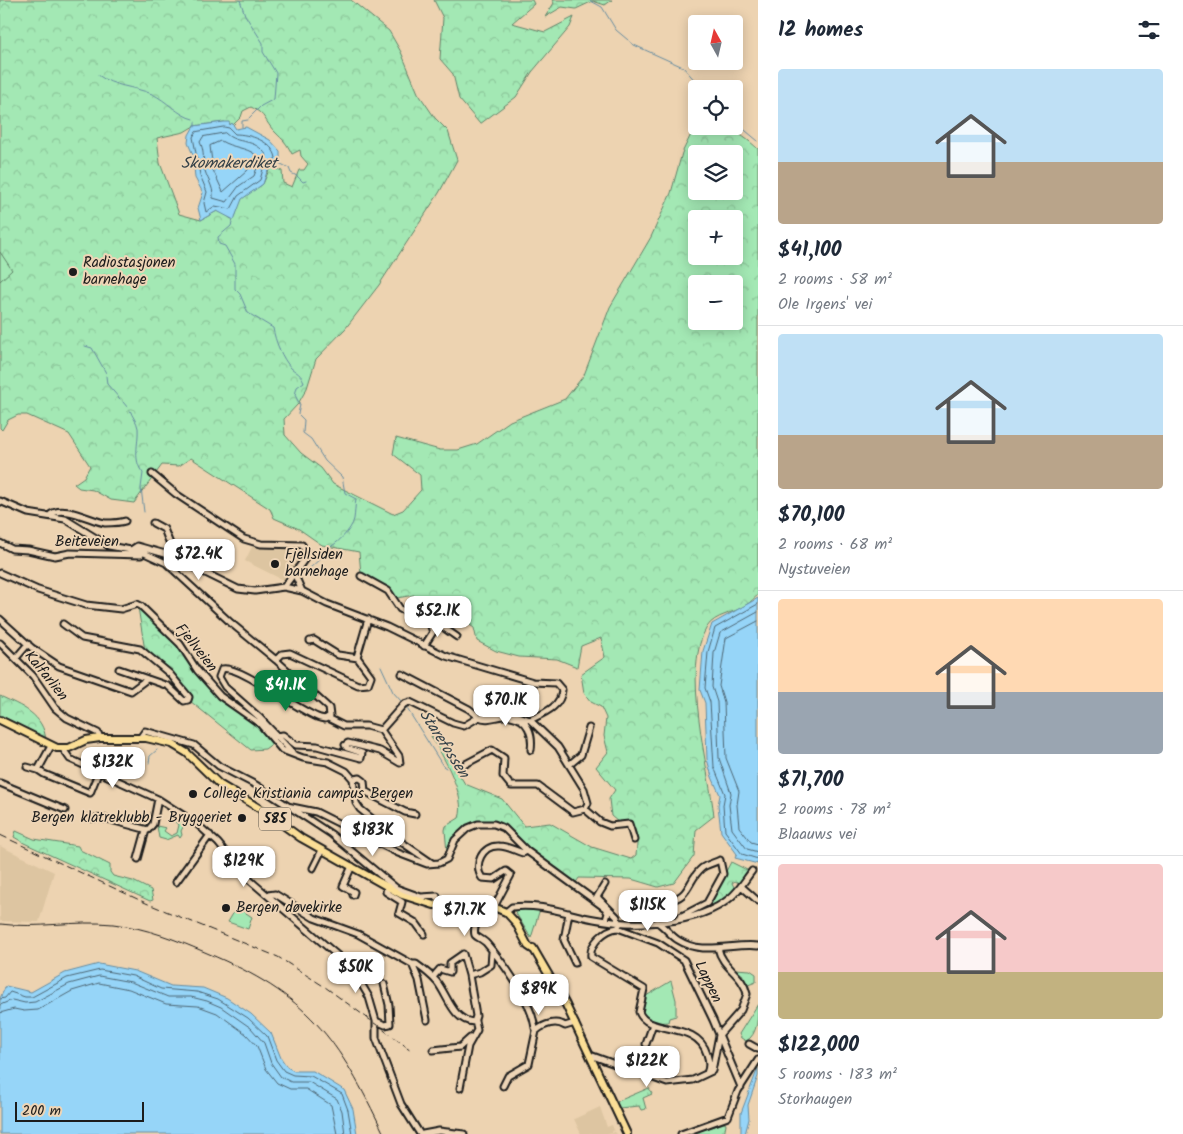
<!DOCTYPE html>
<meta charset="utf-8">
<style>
body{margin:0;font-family:Kalam,sans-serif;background:#f6f6f7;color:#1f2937;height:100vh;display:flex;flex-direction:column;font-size:19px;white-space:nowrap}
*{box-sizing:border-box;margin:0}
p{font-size:16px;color:#747a83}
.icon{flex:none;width:28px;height:28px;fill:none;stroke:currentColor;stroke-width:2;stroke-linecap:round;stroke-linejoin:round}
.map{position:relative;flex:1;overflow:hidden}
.side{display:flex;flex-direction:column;background:#fff;width:425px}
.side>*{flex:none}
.needle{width:32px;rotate:352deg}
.controls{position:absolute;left:688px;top:15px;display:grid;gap:10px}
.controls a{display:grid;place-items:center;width:55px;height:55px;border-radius:5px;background:#fff;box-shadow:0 2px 12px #0003;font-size:25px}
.scale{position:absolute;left:15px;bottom:12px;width:129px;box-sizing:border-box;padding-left:5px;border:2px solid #1c1c1c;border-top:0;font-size:14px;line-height:18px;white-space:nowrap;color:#1c1c1c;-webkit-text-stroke:4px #eed5b6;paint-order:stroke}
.price{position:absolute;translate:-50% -42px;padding:0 11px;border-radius:10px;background:#fff;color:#222;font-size:16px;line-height:32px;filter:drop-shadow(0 1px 2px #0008)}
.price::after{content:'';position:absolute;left:50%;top:30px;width:15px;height:11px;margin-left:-8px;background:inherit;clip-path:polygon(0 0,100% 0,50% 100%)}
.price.active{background:#0b8043;color:#fff}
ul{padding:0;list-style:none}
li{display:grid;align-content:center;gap:10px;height:265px;padding:0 20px}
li+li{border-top:1px solid #e0e1e3}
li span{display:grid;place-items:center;height:155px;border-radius:5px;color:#555}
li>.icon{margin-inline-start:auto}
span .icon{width:90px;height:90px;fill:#fffc;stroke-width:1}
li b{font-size:21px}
h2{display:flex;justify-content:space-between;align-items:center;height:60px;padding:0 20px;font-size:21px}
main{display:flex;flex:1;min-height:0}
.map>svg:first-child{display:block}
</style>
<main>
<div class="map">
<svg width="758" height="1134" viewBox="0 0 758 1134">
<defs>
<pattern id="grass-tufts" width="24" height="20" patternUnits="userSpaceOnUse" patternTransform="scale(1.25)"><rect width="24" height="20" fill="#a3e8b4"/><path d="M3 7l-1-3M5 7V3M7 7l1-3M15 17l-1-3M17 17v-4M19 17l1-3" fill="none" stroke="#8cc69a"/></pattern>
<pattern id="forest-crowns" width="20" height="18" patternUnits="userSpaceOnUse" patternTransform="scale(1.25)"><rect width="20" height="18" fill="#a3e8b4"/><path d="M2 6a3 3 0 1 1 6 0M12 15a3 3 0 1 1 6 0" fill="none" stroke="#8cc69a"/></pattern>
</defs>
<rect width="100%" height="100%" fill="#edd3b1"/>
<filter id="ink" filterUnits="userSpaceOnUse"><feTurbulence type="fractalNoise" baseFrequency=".02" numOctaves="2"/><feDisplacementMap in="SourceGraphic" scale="10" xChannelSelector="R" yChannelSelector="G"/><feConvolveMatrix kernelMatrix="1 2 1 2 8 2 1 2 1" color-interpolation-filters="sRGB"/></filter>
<g filter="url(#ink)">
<path fill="#ddc5a1" d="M253,545l47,2 4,8 -19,26 -40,-20z
M0,846l54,26 -15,50 -39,-1z
M600,1107l7,20 5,-2 2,5 -4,4 5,-2 2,2h-36l-7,-15z"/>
<path fill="url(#grass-tufts)" stroke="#608268" d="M758,1004c0,12 0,31 -12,37l-5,-3 -2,-4z
M649,1088l3,6 -9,4 3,11 -5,1 -2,-4 -20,2 -3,-6z
M724,1123l2,1 -2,10h-34z"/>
<path fill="url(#forest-crowns)" stroke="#608268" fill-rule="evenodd" d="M0,0h351l38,31 12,21 17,41 17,25 13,13 9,29 -18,33 -60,92 -34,44 -29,30 -9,29 -9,16 -14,15 1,16 16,18 20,15 12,16 60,30 10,-4 18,-20 -1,-15 -27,-21 3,-16 44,12h18l19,-6 33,-23 55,-22 19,-24 26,-68 41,-70 20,-44 11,-40 14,-29v2c29,0 41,3 62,23v446c-4,3 -7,7 -12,10 -12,9 -31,9 -39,22 -26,40 2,142 7,189l-18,14 -2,26 -20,27 -16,4 -27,-8 -52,-1 -4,6c-14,-11 -30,-21 -43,-33 -9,-8 -18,-21 -29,-26 -25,-13 -49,4 -56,28l-2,-23 1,-4 13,-8c8,-21 -17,-64 -28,-82l6,3 15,13 -2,7 15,25 37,15 22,27 26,-3 42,24 39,12 5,-4c2,-15 3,-37 -18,-33l-7,-6 -2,-17 6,-9 -19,-23 12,-15 -4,-16 2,-18 -5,-11 -10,-5 -7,-9 -3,-19 24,-17 -4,-19 -20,8 -4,21 -20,-8 -38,-2 -23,-6 -19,-10 -3,-13 -17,-12 -23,4 -20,-25 -17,3 -5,-6 -31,-18 -2,-22 -37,-7 -23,-16 -25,-11 -4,-9 -79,-51 -12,8 -17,-1 -28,38 -23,-3 -18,-10 -14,-2 -5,-4 10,-7 6,-11 -21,-32 -42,-19h-9l-10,5 -6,10 -2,-2zM251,107c16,8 13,14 24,25 9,9 11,10 17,22l8,-4 1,6 7,8 -4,6h-5l-7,17 -9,-4 -1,-12 -9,-4 -4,3 -6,14 -22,15 -6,18 -4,2 -7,-6 -7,-2 -16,9 -22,-6 -19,-51 -3,-25 27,-6 10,-6 30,-4 9,3 8,-8 2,-6zM696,154h38v37h-38zM696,219h38v37h-38zM696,284h38v37h-38z
M434,0h98l2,4 -22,19 33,9 29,-15 -4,10 -38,45 -16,25 -36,27 -21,-25 -6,-25 -13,-15 3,-41z
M552,0h60l-7,5 -12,-4 -17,8 -14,-2 -17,10 9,-14z
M138,607l34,28 44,60 45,30 12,18 -8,6 -14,1 -61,-49 -1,-5 -44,-45z
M0,696c21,10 44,18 46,45l-46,-24z
M16,831l18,8 44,7 2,4 30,15v7l3,4 20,5 18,9 2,10 -3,1 -126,-58 -10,-6z
M731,862l18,9 -8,13 -6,-3 -3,2 2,4 4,-1c-19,18 -28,23 -53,30l22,-10z"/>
<path fill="#a3e8b4" stroke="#608268" d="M0,252l12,18 -12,11z
M176,812l10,9 -5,10 1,4 -2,3 -2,-3 -12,5 -7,-2 -2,-12 9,2 -2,3 7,5 6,-3 2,-8 -8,-6z
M237,907l15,10 -4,12 -20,-7z
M517,908l23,1 -9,29 -17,-28z
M735,969l15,1 6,4v8l-8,3 -6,-6 1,-4z
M671,981l5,19v16l-7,2 -1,4 -14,1 -9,-5 -4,-12 5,-10z"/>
<path fill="#96d5f8" stroke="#658ba0" d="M224,122h5l1,3 2,-2 4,6 10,-2 24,13 10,11v10l-13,11 -4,12 -21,15 -8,21 -17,-9 -16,9 -3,-12 5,-15 -8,-15 -2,-23 -5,-12 1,-8 5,-9z
M758,598v266l-23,-6 2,-4 -16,-22 -3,-27 2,-10 -8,-18 -5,-18 -2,-56 -5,-13 3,-39 9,-27z
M99,964l36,7 36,15 32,2 24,10 24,16 20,19 10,25 6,9 7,4h19l31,19 9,19 4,25h-357v-136l6,-12 25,6 34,-19z
M758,1068v8l-10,29 1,14 -4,15h-4v-21z"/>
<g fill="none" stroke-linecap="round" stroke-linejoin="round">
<path stroke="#4d6674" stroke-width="1" d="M224,127l5,1 6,6c14,0 38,7 41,24l-13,11 -3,11 -22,16 -7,13 -16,-3 -9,6 -2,-9 3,-11 -7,-17 -7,-38 3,-5z
M225,133c13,13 29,3 42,23l-9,9 -4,11 -15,10 -12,16 -14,-4c1,-12 -7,-20 -9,-31 -1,-10 0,-17 -4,-25l3,-5z
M221,141c11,7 25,6 35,14l-9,16 -24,21 -10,-22 -3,-24z
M758,604l-43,24 -7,24 -3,36 5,14 4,65 11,27 -2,11 2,26 17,23 16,5
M758,612l-38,21 -6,20 -2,34 5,15 2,56 12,35 -2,12 3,24 15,20 11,3
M758,621l-32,17 -7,48 5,16 2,56 13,33 -2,14 2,22 12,15 7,2
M0,999l5,-1 5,-6 15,5h7l35,-19 33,-8 33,6 28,13 36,3 21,7 30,19 19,18 9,24 8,11 9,4 18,1 31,18 6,16 4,24
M0,1005l12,-5 13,3 10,-1 34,-18 30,-8 32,6 37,15h23l16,4 14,6 30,21 13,15 7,20 10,14 10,5h18l28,17 5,12 3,23
M0,1013l14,-4 10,2 14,-1 34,-19 27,-8 30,6 37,15 32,2 19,7 29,21 11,12 9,23 11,14 13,6h16l25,16 6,29"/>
<path stroke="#658ba0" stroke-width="1" d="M240,0l5,15 18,28v9l13,21 -2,26 -13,7 -12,12
M589,0l13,7 14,23 18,15 49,22 15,17 1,5
M98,75c16,12 35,11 54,19 14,6 27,22 41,25
M734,121l24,20
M195,127v-5
M242,127v-6l6,-1
M279,163l10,5 2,5 6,3 6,6 3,-1
M233,220l-2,6 -13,11 1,7 6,2 10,18v25l5,5 8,19 25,15c2,13 9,30 18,40 6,5 10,6 13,14l-7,5 -2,8 5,10 -2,9 6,6 -1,13 8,6 14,22 17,16 3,16 11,6c-1,6 -1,14 -2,20 -2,11 -19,27 -28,30l-5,9 -11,10
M85,346l7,2 14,25
M106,376l1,8 13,15
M123,402l5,6
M130,410c2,7 7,11 8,18 1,16 -6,32 5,45l-2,15 3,24
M381,666l12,26 8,9
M406,707l37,59 3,2
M149,763l1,-7 7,-6"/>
<defs>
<path id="minor" d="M152,474l24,20 68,45 17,5 41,1 4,7 -2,8 -20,27
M0,501l28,12 37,6 44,27 33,6 24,11 65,60 45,37 53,48 1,8 -5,3 -5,-1c-22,-7 -81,-54 -98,-49l-3,8 6,10 34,30 33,35
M49,516c13,-13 42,5 56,7 7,0 14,0 20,-2
M153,523l11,6 6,15 7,9 -1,6
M0,543l12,6 16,1 27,6 15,-3 71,2
M131,550l6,-4 32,9 69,34 17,2 29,-4 18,4 25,13 60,23 59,29 87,26 23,1 6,7c-1,17 -18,23 -32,30
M0,573l38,17 48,15 35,4 16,-5 4,2 39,38 17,26 23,26 40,28 22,26 21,8 25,4 18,9 7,8 3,24 4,6 37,30 35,24
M294,573l8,18
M361,576l27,15 12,18 30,15 3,8 -9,14
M0,619l32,29 27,18 72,25 16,-12
M424,619l6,-1 27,19
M63,624l19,14 58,11 30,25 19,23 -1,3 -4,1 -16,-15 -49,-17
M310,641l4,-1 24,15 20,3
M0,643l33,33 22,32 12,10 31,15 2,5
M16,658l12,-14
M276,660l6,-6 8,-1 68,32 10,-1 3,-8 -14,-19 11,-38
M402,674l67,35 10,8 32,-4 19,7 28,27 26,42 4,14 -3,6 -12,3 -35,-26h-27l-8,-10 1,-18 -12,-8 -32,17
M328,718l16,8h22l15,4
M381,730l23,-26 6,-2 43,21 11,3 15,-9c10,5 21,-3 32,-1 18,3 22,19 20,34
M275,736l8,-1 13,10 21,1 44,12 1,-5 -15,-5 -2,-3 3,-2 32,8 20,12 -1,-7 -18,-26
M140,738l5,-7 49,14 25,21 37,19 75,49 65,54 25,9 16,-1 2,10
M51,746l-13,24 6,4 46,19 9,-22
M63,749l7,10 88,40 39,25 21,19 27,33 93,80 21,24 10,17 7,24v17l25,66 19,30
M569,765l12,-10 8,-27
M27,767l11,3
M353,779l7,-1 4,3 1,10 5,3 35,18 10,2
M0,783l65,27
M287,806l29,6 82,41 29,11 12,-1 8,-4 8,-19 13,-12 10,-4h16l10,4 23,23 78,57 3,5 -2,7
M585,809l15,13 10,4 19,-2 5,16
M88,818l19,1 41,11 5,-6 5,-25
M138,859l8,-29
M352,866l-9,20 11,6 -1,3
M313,868l9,-18
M176,882l34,-47
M605,884l-8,13 20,20 2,8
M741,886l17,15
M387,887l-1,5 16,10 -3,11 17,10 8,11
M268,895l7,-1 39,24 44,16 54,30h4c7,5 15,11 21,18 11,14 16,39 37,40l2,-6 -7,-41 11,-3 11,-7 1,-13
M665,901c26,-2 22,-21 37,-33 5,-4 12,-5 18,-8l3,14 -16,29 -27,14
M484,906c-2,10 -12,19 -9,29 3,3 9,5 12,9 18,21 44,56 48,84
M494,907l17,-32 -5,-4 -12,8 -12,-1c-9,-13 0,-33 17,-32 8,0 17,5 24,7l4,-2
M506,912l6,-5c28,-4 55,7 82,12 40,8 104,6 136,-21 9,-7 15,-18 22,-27
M569,913l-5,27 11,23
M657,922c8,5 13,13 21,18 25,16 53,3 80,6
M618,928c-12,1 -29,15 -27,29l53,32 -5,23c9,24 58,8 68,42 2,6 3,13 0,19
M618,928l40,15 26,17 29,60 28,67
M412,964l7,16 8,40
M433,977l7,-8 10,3v-9l13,-9 6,21
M376,1021l9,4 5,-1 -1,-19 -5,-21
M646,1044l7,-20
M749,1044l9,5
M433,1050l27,-3 10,-9
M590,1055l77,28 26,-3 19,-9 7,-36 22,-25 6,-16c-4,-20 -25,-26 -29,-46
M503,1086l5,-10 21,-12 7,-33c8,-7 20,-11 29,-5l10,-3
M460,1088l8,-42 9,-16 -2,-9
M423,1134l16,-3 25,3
M681,1134l47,-17 10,-26 20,-31"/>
<path id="major" d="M0,720l57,28h12l17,-8 14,-2h46l26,6 15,9 32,31 45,27 37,27 101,57 32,10 57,1 15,6 10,11 12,23 6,4
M533,948l32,55 62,131"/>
</defs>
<use href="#minor" stroke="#1c1c1c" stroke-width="9"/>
<use href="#major" stroke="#1c1c1c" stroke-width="10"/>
<use href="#minor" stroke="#eed5b6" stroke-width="5"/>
<use href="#major" stroke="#fbde96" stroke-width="6"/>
<path stroke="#1c1c1c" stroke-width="1" d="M0,924c38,5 75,-4 113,0 34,4 64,16 94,29 101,42 131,85 177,181"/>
<path stroke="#1c1c1c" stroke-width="1" stroke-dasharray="8 4" stroke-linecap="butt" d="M0,835l146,68 132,54 47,30 86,63"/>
</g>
</g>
<g fill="#1c1c1c" stroke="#eed5b6" stroke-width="2">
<circle cx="73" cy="272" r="5"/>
<circle cx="275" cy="564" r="5"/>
<circle cx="193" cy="794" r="5"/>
<circle cx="242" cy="818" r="5"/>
<circle cx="226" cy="908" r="5"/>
</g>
<g text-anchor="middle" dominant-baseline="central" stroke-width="4" stroke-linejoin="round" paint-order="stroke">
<rect fill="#eed5b6" stroke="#5b544a" stroke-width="1" x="259" y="807.5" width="32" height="23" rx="4"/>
<g font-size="14" font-weight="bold" fill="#1c1c1c">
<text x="275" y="819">585</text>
</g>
<g font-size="15" fill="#1c1c1c" stroke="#eed5b6" text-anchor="start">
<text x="83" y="263">Radiostasjonen<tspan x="83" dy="17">barnehage</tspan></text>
<text x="285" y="555">Fjellsiden<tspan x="285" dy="17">barnehage</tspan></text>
<text x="203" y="794">College Kristiania campus Bergen</text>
<text x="232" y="818" text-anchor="end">Bergen klatreklubb - Bryggeriet</text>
<text x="236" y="908">Bergen døvekirke</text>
</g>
<g font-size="15" fill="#1c1c1c" stroke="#eed5b6">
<text x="87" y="542">Beiteveien</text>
<text transform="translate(196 648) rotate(51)">Fjellveien</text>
<text transform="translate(46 676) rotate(51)">Kalfarlien</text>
<text transform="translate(708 982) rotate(64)">Lappen</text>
</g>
<g font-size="16" font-style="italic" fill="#344148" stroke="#eed5b6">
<text x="229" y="163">Skomakerdiket</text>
<text transform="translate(444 744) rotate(57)">Starefossen</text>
</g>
</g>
</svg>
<div class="controls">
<a><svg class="needle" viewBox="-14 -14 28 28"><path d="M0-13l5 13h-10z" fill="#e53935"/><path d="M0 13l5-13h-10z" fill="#747a83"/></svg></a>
<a><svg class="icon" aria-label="locate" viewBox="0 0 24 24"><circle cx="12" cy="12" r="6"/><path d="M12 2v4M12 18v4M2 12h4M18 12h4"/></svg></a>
<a><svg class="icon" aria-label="layers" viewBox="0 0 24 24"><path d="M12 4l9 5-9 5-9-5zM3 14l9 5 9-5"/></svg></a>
<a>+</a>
<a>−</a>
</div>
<div class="scale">200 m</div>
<b class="price" style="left:199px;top:581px">$72.4K</b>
<b class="price" style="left:438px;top:638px">$52.1K</b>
<b class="price active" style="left:286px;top:712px">$41.1K</b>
<b class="price" style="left:506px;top:727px">$70.1K</b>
<b class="price" style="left:113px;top:789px">$132K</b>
<b class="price" style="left:373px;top:857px">$183K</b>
<b class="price" style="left:244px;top:888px">$129K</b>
<b class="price" style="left:648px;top:932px">$115K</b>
<b class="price" style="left:465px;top:937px">$71.7K</b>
<b class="price" style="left:356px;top:994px">$50K</b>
<b class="price" style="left:539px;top:1016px">$89K</b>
<b class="price" style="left:647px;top:1088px">$122K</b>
</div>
<section class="side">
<h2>12 homes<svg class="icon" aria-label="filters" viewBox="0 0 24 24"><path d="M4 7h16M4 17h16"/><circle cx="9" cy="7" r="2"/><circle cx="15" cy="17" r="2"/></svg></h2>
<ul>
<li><span style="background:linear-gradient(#bfe0f5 60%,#b9a48a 0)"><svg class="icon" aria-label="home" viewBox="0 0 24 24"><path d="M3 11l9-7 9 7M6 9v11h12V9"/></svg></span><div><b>$41,100</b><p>2 rooms · 58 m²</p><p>Ole Irgens' vei</p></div></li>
<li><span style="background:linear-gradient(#bfe0f5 65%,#b9a48a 0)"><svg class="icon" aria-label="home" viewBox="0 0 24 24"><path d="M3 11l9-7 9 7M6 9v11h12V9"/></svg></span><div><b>$70,100</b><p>2 rooms · 68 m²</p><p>Nystuveien</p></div></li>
<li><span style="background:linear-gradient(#ffd9b3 60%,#9aa5b1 0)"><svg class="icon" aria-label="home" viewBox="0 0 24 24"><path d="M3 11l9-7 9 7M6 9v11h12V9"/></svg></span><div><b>$71,700</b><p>2 rooms · 78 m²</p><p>Blaauws vei</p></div></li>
<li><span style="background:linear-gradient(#f6c9c9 70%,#c2b280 0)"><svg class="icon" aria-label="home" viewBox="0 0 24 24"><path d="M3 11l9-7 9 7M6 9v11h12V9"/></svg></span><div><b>$122,000</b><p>5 rooms · 183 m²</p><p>Storhaugen</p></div></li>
</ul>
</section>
</main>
